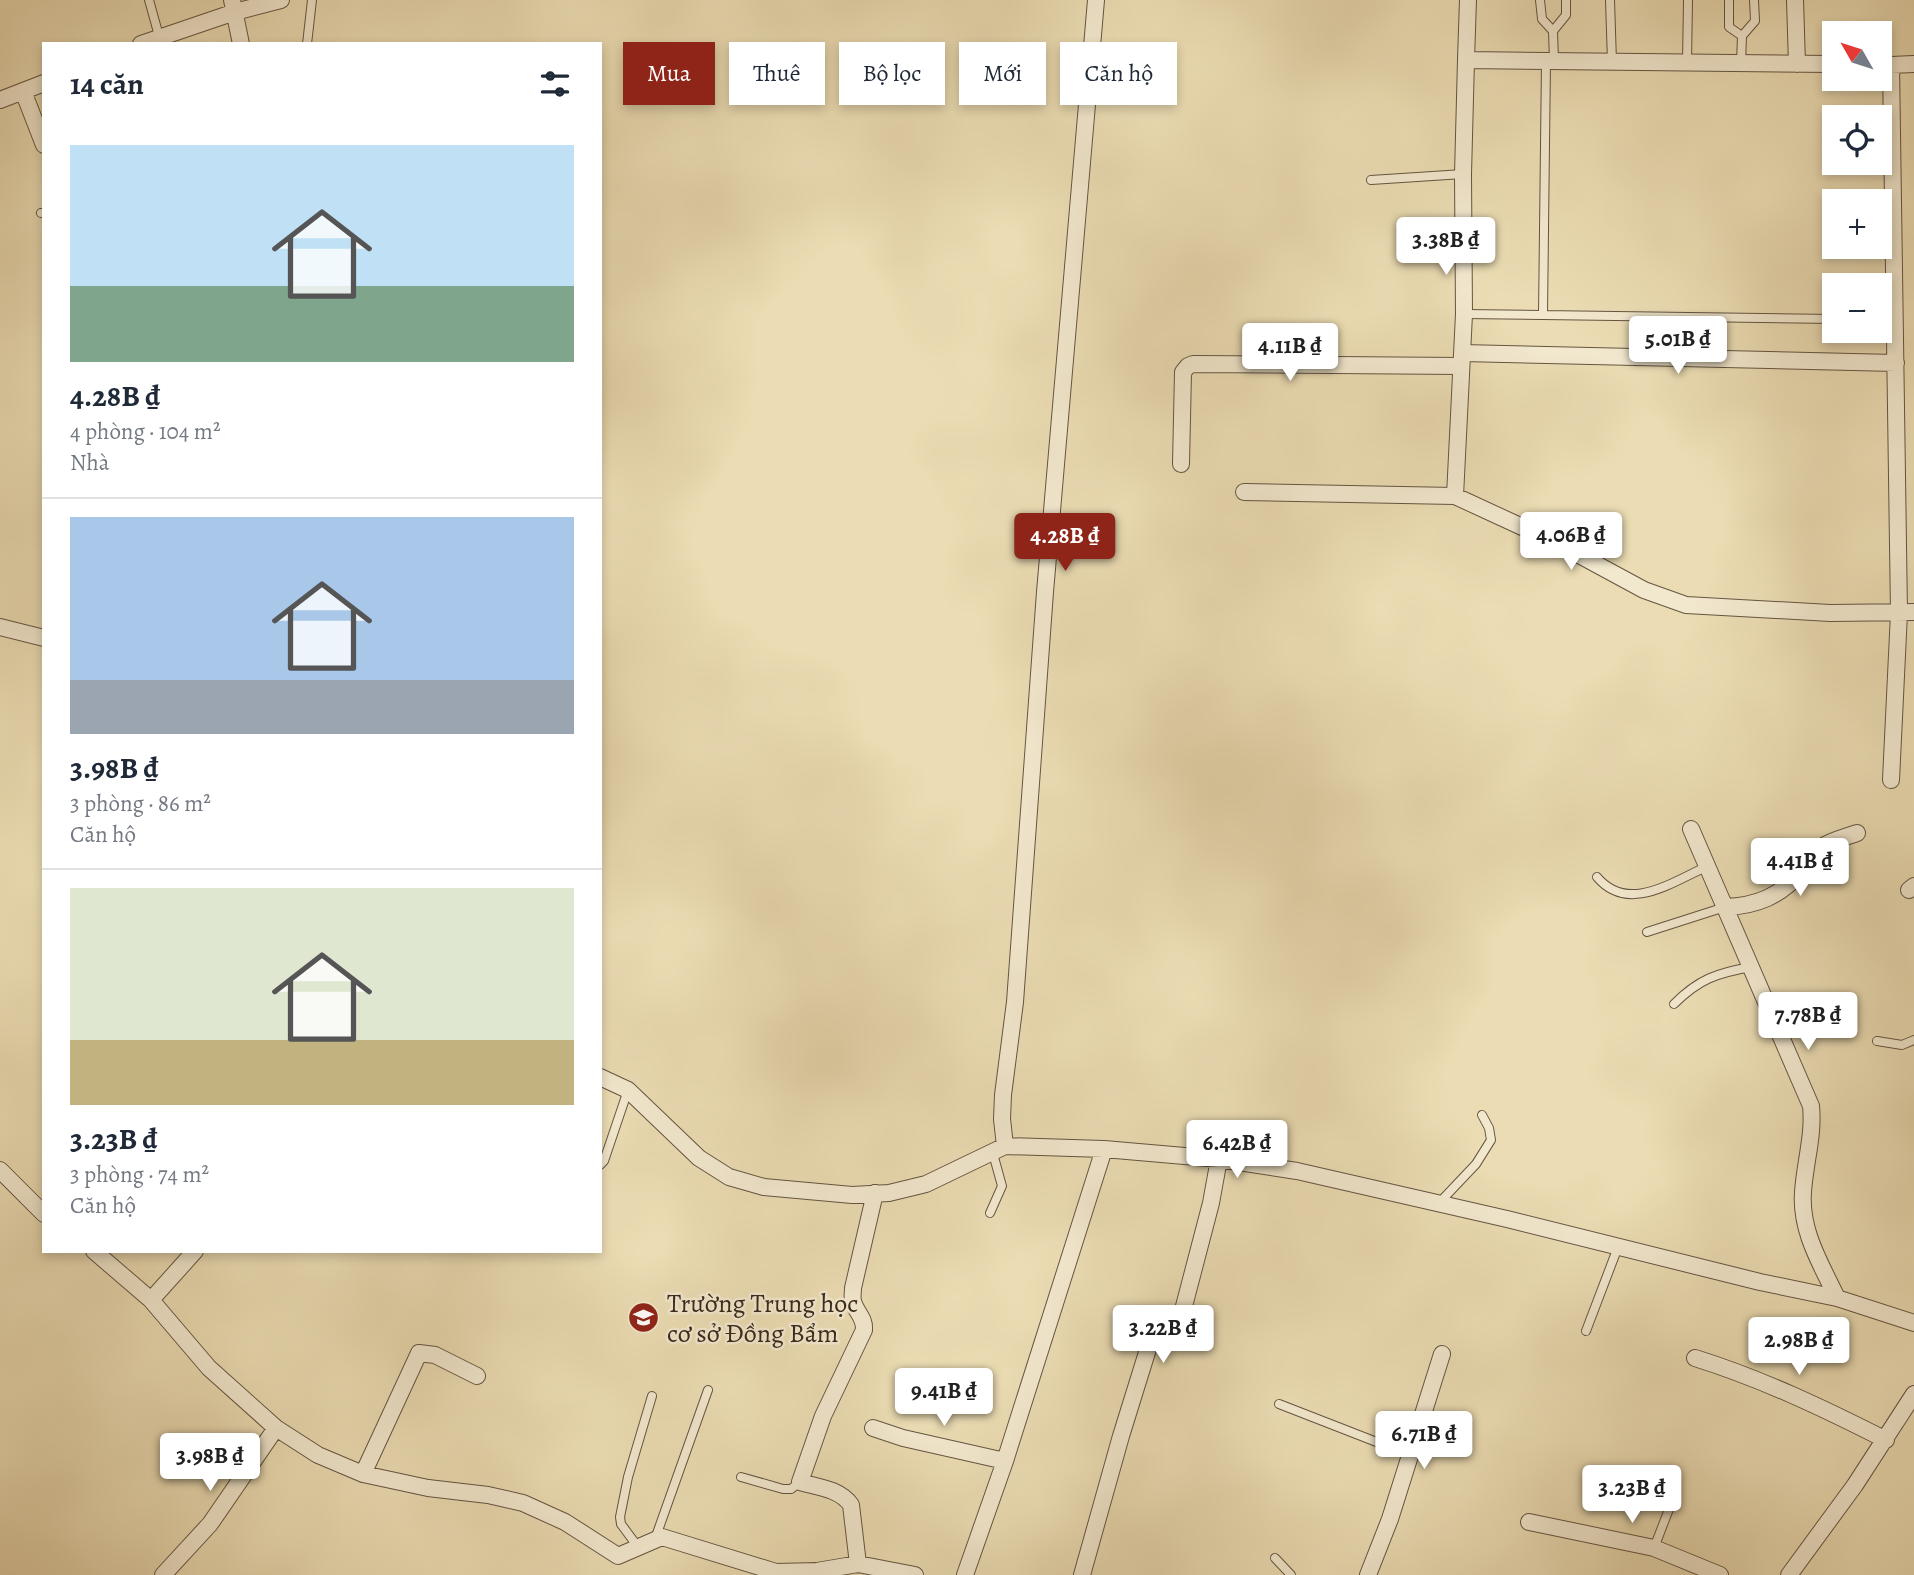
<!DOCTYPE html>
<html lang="vi">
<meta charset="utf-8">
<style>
body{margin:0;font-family:Alegreya,serif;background:#f6f6f7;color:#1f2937;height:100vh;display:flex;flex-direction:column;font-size:26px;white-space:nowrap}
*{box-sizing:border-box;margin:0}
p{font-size:23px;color:#747a83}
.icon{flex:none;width:38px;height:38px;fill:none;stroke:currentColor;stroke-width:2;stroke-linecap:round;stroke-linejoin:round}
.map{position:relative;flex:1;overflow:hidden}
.details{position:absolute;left:42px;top:42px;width:560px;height:1211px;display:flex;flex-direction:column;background:#fff;border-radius:0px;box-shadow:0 4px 10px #0003}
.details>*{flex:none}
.banner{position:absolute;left:623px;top:42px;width:665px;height:63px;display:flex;gap:14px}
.needle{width:46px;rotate:309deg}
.controls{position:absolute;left:1822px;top:21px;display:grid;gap:14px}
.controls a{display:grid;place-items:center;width:70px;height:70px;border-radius:0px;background:#fff;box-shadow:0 4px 10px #0003;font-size:35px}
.price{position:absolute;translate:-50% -60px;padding:0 16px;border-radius:7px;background:#fff;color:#222;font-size:23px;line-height:46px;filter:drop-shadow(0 2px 4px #0008)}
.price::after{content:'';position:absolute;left:50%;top:42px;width:21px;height:16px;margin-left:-10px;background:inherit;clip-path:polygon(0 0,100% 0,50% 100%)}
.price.active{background:#8f2418;color:#fff}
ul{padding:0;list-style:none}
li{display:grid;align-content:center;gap:14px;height:371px;padding:0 28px}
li+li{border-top:2px solid #e0e1e3}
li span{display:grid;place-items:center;height:217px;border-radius:0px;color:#555}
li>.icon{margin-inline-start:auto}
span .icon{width:126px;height:126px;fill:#fffc;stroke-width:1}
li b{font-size:30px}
h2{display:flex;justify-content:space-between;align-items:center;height:84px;padding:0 28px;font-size:30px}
.tag{padding:0 24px;border-radius:0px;background:#fff;box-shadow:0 4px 10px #0003;font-size:24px;line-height:63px}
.tag.active{background:#8f2418;color:#fff}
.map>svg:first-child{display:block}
</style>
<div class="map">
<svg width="1914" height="1575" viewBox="0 0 1914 1575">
<rect width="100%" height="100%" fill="#ebdcb3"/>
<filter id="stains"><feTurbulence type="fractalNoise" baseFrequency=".00286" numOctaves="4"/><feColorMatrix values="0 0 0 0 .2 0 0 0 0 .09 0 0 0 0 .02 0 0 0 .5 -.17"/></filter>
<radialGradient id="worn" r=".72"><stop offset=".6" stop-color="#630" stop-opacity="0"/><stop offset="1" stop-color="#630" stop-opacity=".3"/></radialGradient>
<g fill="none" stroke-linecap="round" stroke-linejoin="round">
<defs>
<path id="lane" d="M149,0l10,36
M1540,0l2,19 11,12
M1610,0l2,62
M1729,0v27l13,9
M307,44l5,-44
M1554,61l-1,-30 13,-16v-15
M1687,62l1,-62
M1741,63l1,-27 13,-15 -1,-21
M1371,180l92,-6
M41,213h3
M1464,314l370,5
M1543,315l3,-254
M1597,877c31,37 75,5 111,-11
M1647,932l78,-25
M1674,1004c25,-25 43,-31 77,-37
M1877,1041l25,4 12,-5
M600,1165l4,-4 24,-71
M1440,1202l36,-38 15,-24 -2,-12 -7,-13
M990,1213l12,-27 -10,-36
M1586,1331l32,-84
M1279,1404l131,51
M741,1477l42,12h8l9,-7
M655,1539l53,-149
M638,1547l-17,-23 -1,-7 8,-40 24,-81
M1654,1548l22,-57
M1275,1558l16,17"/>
<path id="street" d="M232,0l9,44
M1468,0l-2,60 368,4
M1795,0l2,64
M141,44l94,-32 46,-12
M23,91l21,54
M0,100l44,-17
M1462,353l434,10
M1181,464l2,-92 5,-6 5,-2 268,2
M1244,492l211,4 104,48 85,46 42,15 144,8 84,-1
M1455,496l9,-182 -1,-140 3,-114
M0,627l44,11
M1891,780l8,-167 -8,-548 23,-1
M1691,829l120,277c3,29 -6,56 -8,86 -3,39 18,72 34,106
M1909,890l5,-4
M1725,907c32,-1 55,-11 76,-35 7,-8 12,-19 21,-25 10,-7 24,-10 35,-14
M600,1077l28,13 71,68 30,19 35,10 88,8 37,-2 37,-9 79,-38 99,3 115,10 78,12 210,48 253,63 77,16 77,25
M1005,1146l-3,-27 1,-24 12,-93 30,-410 51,-592
M0,1170l44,44
M94,1251l57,49 58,68 67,60 42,27 45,19 65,14 60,7 35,8 42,19 53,34 44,-19 114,35 41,-1 41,-7 57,11
M151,1300l44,-49
M1695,1358c67,21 128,50 191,82
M873,1428l30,10 102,23
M363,1474l56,-121 16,2 42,21
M1529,1522l125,26 66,27
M858,1564l-7,-59c-11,-16 -33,-18 -51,-23l23,-66 41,-86c1,-13 -8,-17 -11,-29 -1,-4 0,-9 0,-13l22,-95
M163,1575l47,-51 66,-96
M965,1575l40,-114 99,-312
M1082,1575l39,-139 32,-103 5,-11 19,-7 6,-5 28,-107 8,-44
M1368,1575l22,-56 52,-165
M1789,1575l66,-90 59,-91"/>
</defs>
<use href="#lane" stroke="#655542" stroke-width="10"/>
<use href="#street" stroke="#655542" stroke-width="18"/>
<use href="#lane" stroke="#f2e8ce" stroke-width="8"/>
<use href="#street" stroke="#f2e8ce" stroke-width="16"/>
</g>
<defs>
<symbol id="school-disc" viewBox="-11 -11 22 22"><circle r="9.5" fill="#8f2418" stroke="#f2e8ce"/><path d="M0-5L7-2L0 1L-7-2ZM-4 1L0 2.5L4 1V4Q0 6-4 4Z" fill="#fff"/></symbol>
</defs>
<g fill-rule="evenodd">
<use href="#school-disc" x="626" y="1300" width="35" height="35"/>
</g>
<g text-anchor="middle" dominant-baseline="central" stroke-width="5" stroke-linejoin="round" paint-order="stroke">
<g font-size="26" fill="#38281d" stroke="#f2e8ce" text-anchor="start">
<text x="667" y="1303">Trường Trung học<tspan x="667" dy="30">cơ sở Đồng Bẩm</tspan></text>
</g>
</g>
<rect width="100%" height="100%" filter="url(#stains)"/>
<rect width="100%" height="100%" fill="url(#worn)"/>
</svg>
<div class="controls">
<a><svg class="needle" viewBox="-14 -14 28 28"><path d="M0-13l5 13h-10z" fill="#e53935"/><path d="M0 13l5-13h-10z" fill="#747a83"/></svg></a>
<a><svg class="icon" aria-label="locate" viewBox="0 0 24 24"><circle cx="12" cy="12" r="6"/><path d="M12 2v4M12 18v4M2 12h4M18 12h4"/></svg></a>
<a>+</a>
<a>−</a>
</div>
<b class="price" style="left:1446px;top:277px">3.38B ₫</b>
<b class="price" style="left:1678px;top:376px">5.01B ₫</b>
<b class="price" style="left:1290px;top:383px">4.11B ₫</b>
<b class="price" style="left:1571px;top:572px">4.06B ₫</b>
<b class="price active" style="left:1065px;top:573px">4.28B ₫</b>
<b class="price" style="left:1800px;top:898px">4.41B ₫</b>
<b class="price" style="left:1808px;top:1052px">7.78B ₫</b>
<b class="price" style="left:1237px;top:1180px">6.42B ₫</b>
<b class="price" style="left:1163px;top:1365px">3.22B ₫</b>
<b class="price" style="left:1799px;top:1377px">2.98B ₫</b>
<b class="price" style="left:944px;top:1428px">9.41B ₫</b>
<b class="price" style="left:1424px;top:1471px">6.71B ₫</b>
<b class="price" style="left:210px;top:1493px">3.98B ₫</b>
<b class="price" style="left:1632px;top:1525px">3.23B ₫</b>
<div class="banner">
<a class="tag active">Mua</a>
<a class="tag">Thuê</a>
<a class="tag">Bộ lọc</a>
<a class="tag">Mới</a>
<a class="tag">Căn hộ</a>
</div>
<section class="details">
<h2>14 căn<svg class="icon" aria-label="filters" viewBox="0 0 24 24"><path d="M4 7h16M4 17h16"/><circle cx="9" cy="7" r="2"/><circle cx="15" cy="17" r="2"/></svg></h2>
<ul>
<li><span style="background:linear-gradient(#bfe0f5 65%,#7fa58c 0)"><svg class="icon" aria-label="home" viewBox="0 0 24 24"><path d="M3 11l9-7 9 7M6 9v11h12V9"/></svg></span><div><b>4.28B ₫</b><p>4 phòng · 104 m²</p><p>Nhà</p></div></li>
<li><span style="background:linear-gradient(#a9c7e8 75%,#9aa5b1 0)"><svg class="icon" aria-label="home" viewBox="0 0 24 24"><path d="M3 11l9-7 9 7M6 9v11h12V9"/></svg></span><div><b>3.98B ₫</b><p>3 phòng · 86 m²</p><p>Căn hộ</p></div></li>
<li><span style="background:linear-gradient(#dfe7d0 70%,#c2b280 0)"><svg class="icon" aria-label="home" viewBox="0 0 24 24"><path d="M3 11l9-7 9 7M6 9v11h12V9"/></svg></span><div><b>3.23B ₫</b><p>3 phòng · 74 m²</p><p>Căn hộ</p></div></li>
</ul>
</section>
</div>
